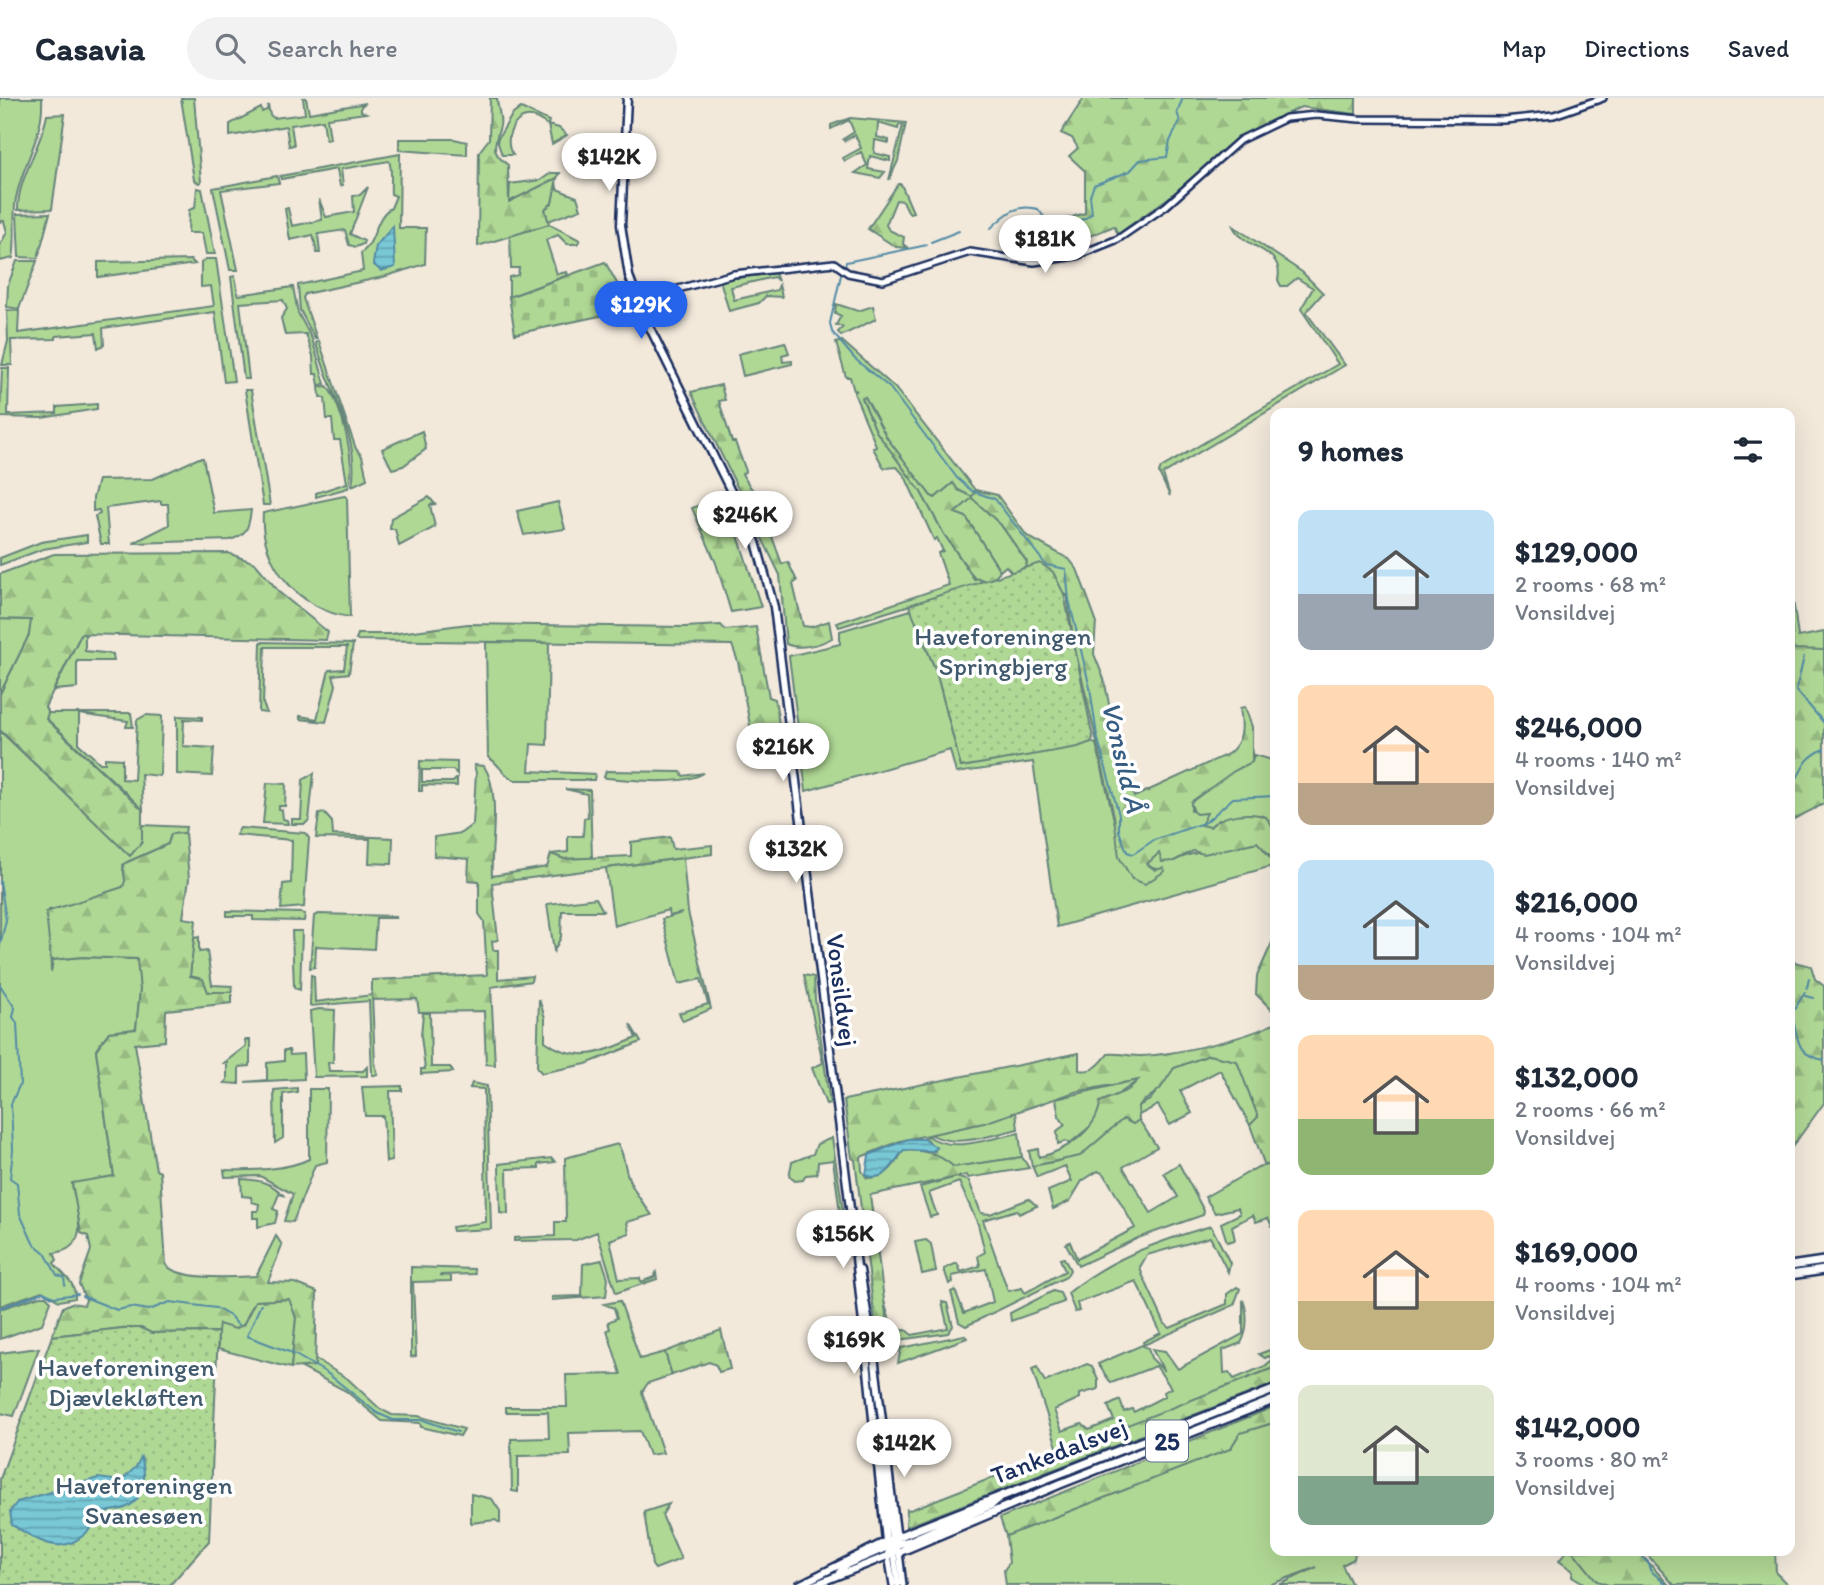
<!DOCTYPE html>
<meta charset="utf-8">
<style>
body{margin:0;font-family:Itim,sans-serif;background:#f2f2f3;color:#1f2937;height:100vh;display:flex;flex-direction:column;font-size:26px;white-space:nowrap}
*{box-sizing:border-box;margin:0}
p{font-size:23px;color:#747a83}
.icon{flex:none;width:38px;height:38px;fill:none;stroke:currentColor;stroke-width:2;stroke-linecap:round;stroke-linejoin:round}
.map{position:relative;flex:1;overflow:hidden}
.sheet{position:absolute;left:1270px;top:310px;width:525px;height:1148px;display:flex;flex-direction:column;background:#fff;border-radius:14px;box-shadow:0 7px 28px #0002}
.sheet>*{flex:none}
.price{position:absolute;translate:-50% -60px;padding:0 16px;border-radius:24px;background:#fff;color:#222;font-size:23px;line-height:46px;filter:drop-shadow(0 2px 4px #0008)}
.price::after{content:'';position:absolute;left:50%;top:42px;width:21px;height:16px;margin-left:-10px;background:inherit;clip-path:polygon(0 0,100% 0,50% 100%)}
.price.current{background:#2563eb;color:#fff}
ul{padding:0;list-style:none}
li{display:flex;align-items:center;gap:21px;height:175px;padding:0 28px}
li span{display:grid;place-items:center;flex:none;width:196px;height:140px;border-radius:14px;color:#555}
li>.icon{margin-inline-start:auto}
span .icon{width:84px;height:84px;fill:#fffc;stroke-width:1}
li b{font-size:30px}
h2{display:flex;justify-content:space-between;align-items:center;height:84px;padding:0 28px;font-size:30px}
header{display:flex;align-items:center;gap:42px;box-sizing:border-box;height:98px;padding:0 35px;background:#fff;border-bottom:2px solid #e0e1e3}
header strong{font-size:33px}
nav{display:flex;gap:38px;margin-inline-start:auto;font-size:24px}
.search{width:490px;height:63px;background:#f2f2f3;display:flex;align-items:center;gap:18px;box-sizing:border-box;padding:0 24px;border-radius:38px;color:#747a83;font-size:26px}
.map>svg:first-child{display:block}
</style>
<header>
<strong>Casavia</strong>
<div class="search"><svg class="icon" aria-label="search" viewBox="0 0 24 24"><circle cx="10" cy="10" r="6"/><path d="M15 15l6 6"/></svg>Search here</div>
<nav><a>Map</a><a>Directions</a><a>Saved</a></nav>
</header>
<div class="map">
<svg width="1824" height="1487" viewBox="0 0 1824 1487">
<defs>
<pattern id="forest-firs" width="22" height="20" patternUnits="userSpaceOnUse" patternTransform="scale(1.75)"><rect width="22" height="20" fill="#b0d895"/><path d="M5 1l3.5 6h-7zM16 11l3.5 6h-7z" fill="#97ba83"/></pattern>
<pattern id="cemetery-stones" width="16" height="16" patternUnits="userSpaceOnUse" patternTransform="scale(1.75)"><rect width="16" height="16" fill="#b0d895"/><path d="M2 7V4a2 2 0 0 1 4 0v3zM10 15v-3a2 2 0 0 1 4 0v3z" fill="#97ba83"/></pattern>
<pattern id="garden-dots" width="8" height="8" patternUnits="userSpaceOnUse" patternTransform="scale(1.75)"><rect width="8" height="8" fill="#b0d895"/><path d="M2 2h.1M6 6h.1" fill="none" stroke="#97ba83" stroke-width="1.8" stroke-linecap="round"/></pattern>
<pattern id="water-rules" width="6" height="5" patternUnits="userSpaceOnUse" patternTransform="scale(1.75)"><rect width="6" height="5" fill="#79c8d6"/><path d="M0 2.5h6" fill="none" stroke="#62a3b1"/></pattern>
</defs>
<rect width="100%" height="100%" fill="#f2e9db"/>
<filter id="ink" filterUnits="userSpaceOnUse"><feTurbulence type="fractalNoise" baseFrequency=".0143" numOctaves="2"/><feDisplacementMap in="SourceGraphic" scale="14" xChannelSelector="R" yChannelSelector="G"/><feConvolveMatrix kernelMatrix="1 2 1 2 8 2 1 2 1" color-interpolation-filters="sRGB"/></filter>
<g filter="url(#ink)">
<path fill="#b0d895" stroke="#66847a" stroke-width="2" d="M0,0h42c2,38 -19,64 -26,100 -4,20 1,40 -3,60l-13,3v-16l7,-13 -3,-11 -4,1z
M181,0h13l7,84 -2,1 -5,-3z
M303,0h3l3,15 57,-10 -5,3v5l5,2 -39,5 3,21 -4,1 -3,-20 -32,5 3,20 -5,1 -3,-20 -56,10v-12l31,-16 1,4 5,-2 1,-5 2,10 4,3 31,-4z
M521,10l28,13 -1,4 11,3 8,7 -15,9 -4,-19c-3,-1 -10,-7 -13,-7 -19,-8 -34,22 -22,37h-11l-5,-15 15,-25z
M65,16l-13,95 -34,1c-1,-30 23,-63 29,-95z
M850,20l56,5 -8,38 -9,19 14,-55h-4l-1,4 -20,-6 -1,14 12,3v3l-14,-3 -1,13 16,4v4l-20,-5 -2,13 17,3 -5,6 -25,-5 12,-8 -6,-13 -16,9 -2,-3 18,-10 -6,-13 -11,6 -1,-2 11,-7 -5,-12 -18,9v-4z
M399,41h55l13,3v13l-68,-5z
M400,56l-1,74h27l-1,36 -42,13 -78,17 -2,4 14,41h-2l-15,-29 -2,-25 65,-14 -2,-18c16,-11 13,-36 30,-45l5,-12 -5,-2c-1,-12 2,-22 -2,-33l-48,8 2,16 -3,1 -3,-17 -56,10 -1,-3z
M551,75h9l-3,5 -48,24 1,-18 31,-4z
M277,78l2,7 -58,7 17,80h-8l-17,-82z
M556,83l1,8 20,8 4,12 -33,12 -3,-12 7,-6z
M368,89l-18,47 14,7 -1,3 -7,3 -7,-2 -4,-15 -27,4 2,19h-3l-4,-18 -23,5 -5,-31 3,-1 4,18 30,-6 -3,-21 7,18 28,-5 -1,-16 7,-1z
M197,90l5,1 13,65h-9l-4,-21h-14l1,-23 6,-2z
M50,115l-12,45 -19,-1 -2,-43z
M549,126l31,16 -3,4h-10l-9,-9 -12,5 11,34 10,-2 1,3 -59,22v-20l9,-2 1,-7h-8l-1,-32z
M1233,128l69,46 21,21 -17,19 39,53 -182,109 7,22 -11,-23 2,-5 177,-104 -37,-55 12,-21 -16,-10 -10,8h-6l-3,-6c7,-32 -34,-30 -45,-54z
M206,161h10l18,122 -10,1 -9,-70 -112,16 1,17 -6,3 -2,-15 -40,3v3l-45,1 1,25h-10l6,-24 -1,-31 12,1 -1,22 196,-27 -3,-20 -10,1v-24z
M191,162l4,4 -97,13v-15z
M17,163h20l-18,48 -12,-2 1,-22z
M775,175l3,8 -4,-4 -43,10 3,13 43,-10 2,-5 3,12 -16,-1 -7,7 -30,8 -9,-31z
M235,178l3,19 55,-8 5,26 14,26 13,45 -6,1 -2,-11h-3l-1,-18 -7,-22 -21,1 -4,-17 6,-9 -4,-9 -43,3 9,76h-5l-13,-102z
M836,206l22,7 15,-5 3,13 -35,17 -3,-4 5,-5 -7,-2 5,-9 -6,-3z
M319,243l37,108 6,7 5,23 -15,7c9,-48 -24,-97 -36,-143z
M842,243l53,47 80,102 -2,8 28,27 26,37 -1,4 -13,8 -7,-8 -6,5 -34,-54 -11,-4 17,-16 -14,-7 -5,-7 -18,15 -4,-2 -44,-58 -22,-41 -2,2 13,32 45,61 23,42 30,45 5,-1 2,5 -142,44 -2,-4 112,-38 -11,-32 5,-2 -6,-13 -3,2 -29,-64 -8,-9 -13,1 -11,-20 3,-1 -1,-4 -21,-50 3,-3 -3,1 -4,-14h-4l-10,-34z
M785,244l4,11 -7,2 1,7 9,-1v3l-49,12 -5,-22z
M2,270h7l-1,47 49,-2v-6l40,-3v5l-55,9 -42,-1z
M327,288c15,18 30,81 21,102l-32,9v-4l31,-10 -7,-43h-6l-2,-21h-5l-2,-21 -5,-1 -1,-10z
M245,292h6l19,115h-7z
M422,333l4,18 -23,17 -11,3 -10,-20z
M199,360h4l11,55 37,-3c-2,17 -4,25 -21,30l-97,3 36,-18 -1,-21h-7v-3l-55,7 3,36h-8l-6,-28 5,-2 -1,-4 -6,1v-13l5,-18 55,-1z
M344,398l3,1 3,120c-50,-6 -91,-54 -87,-104z
M429,399l6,7 -5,1 5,22 -36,19 -4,-17h-5l1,-11z
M558,404l7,27 -41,6 -7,-24z
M87,437v7l-44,7 -43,16v-7l41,-16z
M1790,478l8,61 26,-5v18h-31z
M911,512l25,61 25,96 130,-25 5,2c12,46 19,91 36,135l33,-8 -17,-4 -1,-4 12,-11 15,9c20,-11 58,-13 84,-19l18,23 -219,62 -24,-165 -77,11 -6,-23 -144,41 -17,-135 51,-12v-13z
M0,521l32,1 -3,15 -29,59z
M81,536h4v17l28,3 1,7h-37v27l-23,2z
M261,544l92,2 -4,29 -16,2 3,10 -10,37 -26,-3v-3l17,3 12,-49 15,-1 3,-22h-82l-2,57 4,9 -8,-1z
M486,544l63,1 -2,102 -16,-1 -2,27 66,3 -1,6h-79c-13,-5 -16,-17 -27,-23z
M48,615h83l2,14h-7l2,-6 -49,-7v30l21,19h5v-5l17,1v20l12,1 3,-60 9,-5 16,1 -2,60 -19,-2 2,36c-31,-32 -65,-61 -97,-92z
M177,618l25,1v3l-18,-1 -1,27 31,2 -2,28 -35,-2z
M0,633l130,124 12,-13v-17l44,2 -1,6 -14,1 -3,10 -41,18 -4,7 3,12 -3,6 -47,17 -27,6 2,62 2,-12 29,-3 56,2 2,31 -4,39 -27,3 -13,18 18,126 -42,8c5,27 20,64 -18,69l3,7 -3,3c8,12 22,18 21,35l-16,3 -17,-10 -42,15z
M1254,657l22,6v70l-13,-15c-15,1 -42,-2 -53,11l-10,-1 -10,-24 44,-32 18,-8z
M420,663l37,1v12l-4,-4h-31v12h31l4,-4v8l-35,-1v6h-3z
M606,673l75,1 2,4 21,-3c-21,13 -72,7 -97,5l-3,-1z
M314,675l-5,47 -4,4h-13v-5h9l2,-39z
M267,685l19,1 -1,22h-6v3l3,1 1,9 4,1 1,4 -25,-1z
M565,691l25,1 2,68 -28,1 -13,-5 17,-2v-16h15l1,-18 4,-1 -1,-23z
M324,715l8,9 1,13 60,3 -1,26 -23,-1 1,-24 -54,-1 3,-24z
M240,730l65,5 4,5 -5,69 -23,2 2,-25 8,-1 1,-43 -56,-5z
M683,760l5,54 23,97 -28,12 -4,-8 29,-9 -7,-25 -22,5 -17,-65 20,-6 -13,3 -1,-6 -54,16 -8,-58z
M596,800l7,13h-41l-1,26 -7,14 -7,-47z
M227,813l74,2 4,1 -1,7 -51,-1v-4h-26z
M319,816l76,2 1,2h-20l-2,31 -58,-3 -1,21 -5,1 4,-52z
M292,833h10l-2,59 -6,-2z
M199,839v15l8,-1 5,34 20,1v6h-25l-2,-8 -15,-8 4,-38z
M311,877l3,1 1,26 57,-7 3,69 3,11h-6l-3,-74 -59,5z
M804,877l10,2 1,22 15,104 -4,1 -14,-36 11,-5z
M539,901l6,19v23c31,23 58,12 91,-3l-6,-14 11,18 -55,22 -44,9 -5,-5z
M319,911l16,1 -2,52 -5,1 1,8h34l4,-4v9l-53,1 -4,-66z
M423,915h7l1,54h19l3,5 -32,2v-5h4l-4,-33z
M245,942h5v26l-11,1v17l-15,-1 3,-3v-17h-3l22,-17z
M284,952h5l1,5 13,-1 1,25 -59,3 22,-2v-17l17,-2z
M1209,957l28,6 22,57 -9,7 -30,-55 -40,21 12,22 -22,12 -12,-20 -19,10 -1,-9 12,-6 24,-32z
M1140,981l-24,17 -24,29 -23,19 -3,-3 -8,3 -1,-13 8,-6 -6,-9 -3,-17z
M472,985l15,3 4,143 -38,2 -1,-4 34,-5 -2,-133 -14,-1z
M402,988v5h-12l2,70 -6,1 -3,-46h-18l-3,-29z
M297,990v4l-14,2v44l-8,5 -1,-53z
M309,991h19l-1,73 -12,3 -22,57 -9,-1 9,-27 -33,-18 -35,1 -1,-7c25,1 64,0 85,-11z
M1016,1014l2,17c-26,6 -62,20 -88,5z
M1123,1021l10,4 6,-3 18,27 -34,20 28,46 27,-16 -14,-24 15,-9 25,47 -1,4 -65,23 -60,28 -12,-22 4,-2 7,17 58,-31 -30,-53 -7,-4 -16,10 -12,20 -17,8 -5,-18 24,-10 -7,-15 -28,11 -5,-11 26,-5z
M1019,1035l3,24 -68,10 -22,-15 3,-1 -7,-11 -5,-1 5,-3c26,18 62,2 91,-3z
M832,1040l16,105h-4l-11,-83 -15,2 -1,12 -11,1 -3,5 -8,1 -6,-5 3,-14 21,-8 4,-10z
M618,1046c5,9 5,12 7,21 3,19 16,36 27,50l-25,7 2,11 -19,7 9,39 21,-1 1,4 13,-5 2,-4 1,6 -41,14 -19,-61 -21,8 -62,1v-3l41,-2v-14h11l-1,-64z
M552,1060l3,4 -16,2v4l-32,1 1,45 -8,-1 -1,-49z
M1276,1063v63l-4,2 -4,-8 -12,4 -3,-7 -21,11 3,14 -8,2 -6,-19 19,-9 -2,-6 -23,5 -10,-16 53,-30z
M956,1079l13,4 12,32 9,1 39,-15 8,7 -18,8 -2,-4 -34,10 25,71 14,-3 3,5 40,-22 -5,-12 4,-1 6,12 -4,7 -100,49 -7,-4 -8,-30 4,-2 9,23 29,-11 -7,-33 -34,7 1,6 -4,2 -5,-15 13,-6 4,9 19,-6 -2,-10 7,-4 -7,-28 -19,-42 -30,11 8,22 -7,2 -10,-30z
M241,1081c17,1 30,3 42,16l-4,-1 -6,15 5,2 -3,12 -17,4v-9h-5v-7h5l1,-7 -7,-2 -1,-5 -9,-1z
M1211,1128l19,37 -2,9 -18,-35 -63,18 -7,12 2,7 23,50 5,4 57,-24v-10l10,-7 3,2 -6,16 -90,40 -1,-3 18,-9 -25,-52 -59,22 2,8 -4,1 -7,-19c43,-35 91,-52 143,-67z
M926,1142l5,4 5,27 -14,3 -7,-32z
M602,1162l6,18 -2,18 -54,4v-3l30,-1 1,-32z
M411,1169l63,2 1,5 -36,1 12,1v5l-38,1 3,74 -5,1z
M1053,1193l7,2 4,9 -53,19 -1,-8z
M40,1198h6l5,5 -9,23 -42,15v-30z
M290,1201l6,19 -5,50 -73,-19v-26l25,2 12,-24z
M1243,1202c5,12 5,31 -2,43l-18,7 1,23 5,-1 5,7 31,-13 7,-6 -3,-4 -4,2 -6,-4 16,-6 1,19 -217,86 -27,-84 5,-2 8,15 42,-18 5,2 6,14v9l-18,5v4l-26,12 8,21 20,-7 7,6 25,-10 -6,-14 12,-6 4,12 8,-3 2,3 31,-16 -1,-4 7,-4 -15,-22 -45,17 -13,-19 44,-19 6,3 3,10 13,13 -12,-22 13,2 13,18 65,-35z
M620,1203l20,58 25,-7 7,23 -24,8 -6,9 21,61 -14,2 -9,-24 -71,2 1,22 -52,1v36l-6,-1 -1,-52 38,-1 -1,-26h-42v-5h61l-1,-32 55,-1 -14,-44 3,-1 -2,-7 9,-4 -3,-10 -10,-4z
M884,1203l9,30 13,-1 6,5 36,-7 -6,-26 5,1 6,23 -5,7 -63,9 4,-5z
M964,1237l3,3 -69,25 3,-15z
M39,1250l-25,68 -14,-3v-60z
M315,1261l33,20 32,30 12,6 26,1 46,13 -4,7 -39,-9 -1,-4 -38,-2 -36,-30 -46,-24 14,-1z
M1276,1324v128l84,1 -5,2 -1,6 -12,6 10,20h-73l38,-18 -48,18h-263l-2,-15 5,-7 -3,-27 224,-87 10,-16z
M471,1396l21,5 8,12v12l-5,-3 -24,3z
M669,1406l-7,11 19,44 -26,10 -3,-4 -8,-53z
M1567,1453h6l24,30 15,4h-25l-15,-9 1,-5 -14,-10z
M1644,1453h131l1,22 12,12h-114z"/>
<path fill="url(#forest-firs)" stroke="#66847a" stroke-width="2" d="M490,0h7c0,9 5,20 3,28 -5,19 -11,25 8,39l1,37 48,-24 -5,25 -7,6 4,15 -71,22 1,-94 10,-13z
M1084,0h272v16l-55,-7 -55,26 -57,50 -71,51 -4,-8 -32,13 -8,-8 -25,-6v-6l13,1 23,-7v-42l-16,-15 9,-8 -6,-10 -11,-5z
M898,86h3l12,28 -4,1 -6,-12 -7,-1 -10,25 3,5 15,7 -1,7 5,4 -12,-1 -28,-18z
M721,287l4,15 -6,1 13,41h3l11,29 -4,3 29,45 -4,4 15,41 6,-2 9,19 -4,3 10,42 8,1 18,-6 3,17c-12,7 -33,12 -46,6l-6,-69 -89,-183z
M865,299l22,41 44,58 4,2 18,-15 5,7 14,7 3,-7 22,5 30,41 42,23 8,10 19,51 -2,34 10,25 9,45 21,73 94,-43c16,-13 15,-27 12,-46l5,-1 7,20v35l-18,9 -43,31v8l5,4 11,-1 -6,12 9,2c11,-13 41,-16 56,-10l10,14v31l-19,-20 -53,12 -11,-3 -19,10 -12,1 -3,-9 -12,11 8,6 8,-2 2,3 -20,13 -13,-5 -13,-22 -5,-41 -40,-172 -7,-49 -6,1 -35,-29 1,-5 -26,-37 -29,-27 -17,15 11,4 34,54 -11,12 -10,-5 -4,1 -31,-45 -23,-42 -45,-61 -14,-33z
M725,397l36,112 -30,5 -15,-49 -24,-55z
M228,455l27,10 25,30 48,39 -2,8 -245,-6 -36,73 3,6 -2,6 96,90v33l-12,14 -130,-126v-36l29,-59 2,-15 -31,-1v-45l54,-20z
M1790,514l3,37 31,1v154l-34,17z
M468,526l217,3 36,-2 4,5 31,-3 13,70 6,2 9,57 -27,6 -19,-100 -6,-17 -376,-5 2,-6h33z
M474,667l10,1c18,29 6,77 8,110l55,-9 4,-13 13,5 67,-3v-14l39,-5 3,12 39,-4v9l-220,29 6,57 -6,1 1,9h5v29l34,-3 -1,5 -40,6 4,78 -9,-1 -2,-53 -65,1 -2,-13 -45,1v-20l115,-5 -3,-54 -5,-7v-33l-11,-1 1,-21 -35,-3v-19l27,-4 12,-9 3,-51z
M185,735l4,46 -6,39 13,2 -6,56 13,3 5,13h24v11l-66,7 -1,31 -30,3 21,126 4,2 6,93c14,16 69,12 90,11l20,-40 6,9 -14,37 27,1 22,9 -2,74 -24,2 5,-50 -7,-19 -34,2 -12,24 -8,4 -16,-5 -1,8 -67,1 -10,-5h-18l-71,8 11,-29 8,-4 13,2 2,-5 -7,-16 12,-34 -3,-14 -7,-3 -9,-50 42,-7 -18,-126 13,-18 27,-3 4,-39 -3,-31 -55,-2 -31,3 -5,-48 77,-25 2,-6 -2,-17 45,-20 3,-10z
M1276,836v80l-20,-20 1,-18z
M1790,863l21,5 4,13 9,7v117l-34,47z
M1276,924v139l-11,5 -15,-41 8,-8 -21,-56 -28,-6 -35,13 -14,21 -22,17 1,14 -6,4 -10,-5 -43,37 -48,10 -3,-15 9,-2 1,8c25,-5 59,-27 61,-55l28,-12 10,-10 -63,12 -91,31 -84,18 -39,16 1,14 5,7c21,-1 26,-11 36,-27 21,-2 36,3 51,16l68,-10 7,11 -61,10 -1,-3 -97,20 19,142h-12l-22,-177 -3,-2 -8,-58 235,-47v17c14,3 21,-6 29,-16 11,-1 22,2 33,2 31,-1 110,-18 135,-34z
M721,1232l9,39 -11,3 -3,-7 -7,-3 -37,13 -7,-23z
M1276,1269v16l-370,144 1,-18 3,1z
M1276,1308v16l-36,11 -10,16 -224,87 -6,-18z
M1573,1453h65l31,34h-61l-11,-4z"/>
<path fill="url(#cemetery-stones)" stroke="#66847a" stroke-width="2" d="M605,164l14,25 -3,14 -7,13 -94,20 -6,-37z"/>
<path fill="url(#garden-dots)" stroke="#66847a" stroke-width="2" d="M1040,465l13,9 11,22 29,144 -2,4 -13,5 -117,20 -25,-96 -27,-66z
M123,1230h18l10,5 67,-1 -9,209 -39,44h-170v-106l52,-143z"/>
<path fill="url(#water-rules)" stroke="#538ba6" stroke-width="2" d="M393,128l2,41 -14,4 -8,-7 3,-18z
M908,1041h16l13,9 -5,3 -28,-1c-11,12 -18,34 -38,25l3,-20z
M141,1359c6,18 4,43 -16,51 -7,3 -14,1 -20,6 -12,12 -26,30 -43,31 -17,2 -35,-12 -50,-20l-2,-13 7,-10 81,-24 23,3 15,-14z"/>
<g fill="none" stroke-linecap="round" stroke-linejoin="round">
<path stroke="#538ba6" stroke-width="2" d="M991,130c15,-14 26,-25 47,-19l9,12c15,2 34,4 45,-8l-2,-17 4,-11 36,-14 10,-11 27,-3 3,-16 10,-20 -3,-9 6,-14
M931,144l28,-11
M845,168l1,-4 81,-17
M841,177l-11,48 2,9 23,27 35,29 67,90 15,13 23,8 51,66 20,4 3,31 21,88 7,48 22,79v16l8,21 6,2 21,-14 52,-18 27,-24 43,-2
M1804,559l-8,33 28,33
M1790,688c16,-14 7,-24 34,-37
M0,783l6,39 -6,25
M0,887l15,23 -2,9 4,6 3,61 -9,20 2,46 -3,28 7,5 3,31 13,29 12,10 12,22 7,2 1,8
M1807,890l2,-10
M1805,898l9,2
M1791,917l14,-23
M1791,918c9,18 1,39 33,44
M82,1198l35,14 14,-3 18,3 21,-8 46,6 14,8 8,9
M261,1206l-14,32 45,17 35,20 50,40 16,7h30l35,12
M0,1210l43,-16 11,5 24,-3
M1636,1452l13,14 1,6 17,15"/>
<defs>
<path id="tertiary" d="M637,202l97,-26 100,-11 14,10 35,7 87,-28 64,10 42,-6 42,-17 48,-33 74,-66 46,-22 31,-3 42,4 145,1 50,-5 49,-17
M893,1449l5,38
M899,1454l4,33
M888,1456l5,31"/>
<path id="secondary" d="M627,0l-6,127 8,51 15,40 112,226 18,65 81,641 31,293
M860,1172l13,78 24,192
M879,1342l14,105 6,7
M839,1475l7,-8 47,-20
M799,1487l90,-45
M814,1487l76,-30"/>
<path id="trunk" d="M1790,1168l34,-5
M1790,1177l34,-5
M897,1439l379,-148
M899,1454l161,-68 216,-85
M888,1457l5,-10 17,-4 81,-36 8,-7"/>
</defs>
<use href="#tertiary" stroke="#1b2f5e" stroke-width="10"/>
<use href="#secondary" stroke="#1b2f5e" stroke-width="11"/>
<use href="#trunk" stroke="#1b2f5e" stroke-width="12"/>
<use href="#tertiary" stroke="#fff" stroke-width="5"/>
<use href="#secondary" stroke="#fff" stroke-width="6"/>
<use href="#trunk" stroke="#fff" stroke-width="7"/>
</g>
</g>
<g text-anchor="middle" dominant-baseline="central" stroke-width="7" stroke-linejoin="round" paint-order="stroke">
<rect fill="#fff" stroke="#5f6d8e" stroke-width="2" x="1146" y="1322.5" width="42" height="41" rx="5"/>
<g font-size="24" font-weight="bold" fill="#1b2f5e">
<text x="1167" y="1343">25</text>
</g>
<g font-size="26" fill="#40596c" stroke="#fff">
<text x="1003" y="538">Haveforeningen<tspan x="1003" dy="30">Springbjerg</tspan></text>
<text x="126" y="1269">Haveforeningen<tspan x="126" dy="30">Djævlekløften</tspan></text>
<text x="144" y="1387">Haveforeningen<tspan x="144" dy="30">Svanesøen</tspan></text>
</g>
<g font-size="26" fill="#1b2f5e" stroke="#fff">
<text transform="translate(842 892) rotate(83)">Vonsildvej</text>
<text transform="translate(1059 1353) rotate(-21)">Tankedalsvej</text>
</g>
<g font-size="28" font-style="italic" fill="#375d82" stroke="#fff">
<text transform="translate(1124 659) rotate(77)">Vonsild Å</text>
</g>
</g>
</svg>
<b class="price" style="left:609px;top:95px">$142K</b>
<b class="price" style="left:1045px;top:177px">$181K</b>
<b class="price current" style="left:641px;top:243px">$129K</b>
<b class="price" style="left:745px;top:453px">$246K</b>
<b class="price" style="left:783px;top:685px">$216K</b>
<b class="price" style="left:796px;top:787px">$132K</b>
<b class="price" style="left:843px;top:1172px">$156K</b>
<b class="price" style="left:854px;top:1278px">$169K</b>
<b class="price" style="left:904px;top:1381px">$142K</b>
<section class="sheet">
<h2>9 homes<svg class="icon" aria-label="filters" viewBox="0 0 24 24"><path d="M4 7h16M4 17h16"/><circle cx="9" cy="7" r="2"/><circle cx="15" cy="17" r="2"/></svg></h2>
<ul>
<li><span style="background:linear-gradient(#bfe0f5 60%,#9aa5b1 0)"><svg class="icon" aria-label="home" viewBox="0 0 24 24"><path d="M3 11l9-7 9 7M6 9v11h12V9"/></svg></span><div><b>$129,000</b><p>2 rooms · 68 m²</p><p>Vonsildvej</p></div></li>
<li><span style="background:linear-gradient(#ffd9b3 70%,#b9a48a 0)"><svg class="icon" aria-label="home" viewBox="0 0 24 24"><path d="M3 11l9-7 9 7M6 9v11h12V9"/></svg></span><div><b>$246,000</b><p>4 rooms · 140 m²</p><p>Vonsildvej</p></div></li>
<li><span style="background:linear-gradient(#bfe0f5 75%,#b9a48a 0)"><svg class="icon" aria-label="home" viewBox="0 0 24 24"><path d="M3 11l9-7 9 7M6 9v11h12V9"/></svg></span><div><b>$216,000</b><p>4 rooms · 104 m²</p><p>Vonsildvej</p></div></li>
<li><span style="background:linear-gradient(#ffd9b3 60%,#8fb573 0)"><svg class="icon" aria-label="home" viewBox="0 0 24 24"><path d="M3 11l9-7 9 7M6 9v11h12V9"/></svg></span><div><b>$132,000</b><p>2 rooms · 66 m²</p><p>Vonsildvej</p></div></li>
<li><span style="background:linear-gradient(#ffd9b3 65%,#c2b280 0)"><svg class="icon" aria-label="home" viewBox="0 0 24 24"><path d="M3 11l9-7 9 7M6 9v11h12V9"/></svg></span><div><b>$169,000</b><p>4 rooms · 104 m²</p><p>Vonsildvej</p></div></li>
<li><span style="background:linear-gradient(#dfe7d0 65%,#7fa58c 0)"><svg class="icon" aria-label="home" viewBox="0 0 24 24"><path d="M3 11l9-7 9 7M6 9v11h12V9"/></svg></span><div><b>$142,000</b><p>3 rooms · 80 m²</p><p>Vonsildvej</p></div></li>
</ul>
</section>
</div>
